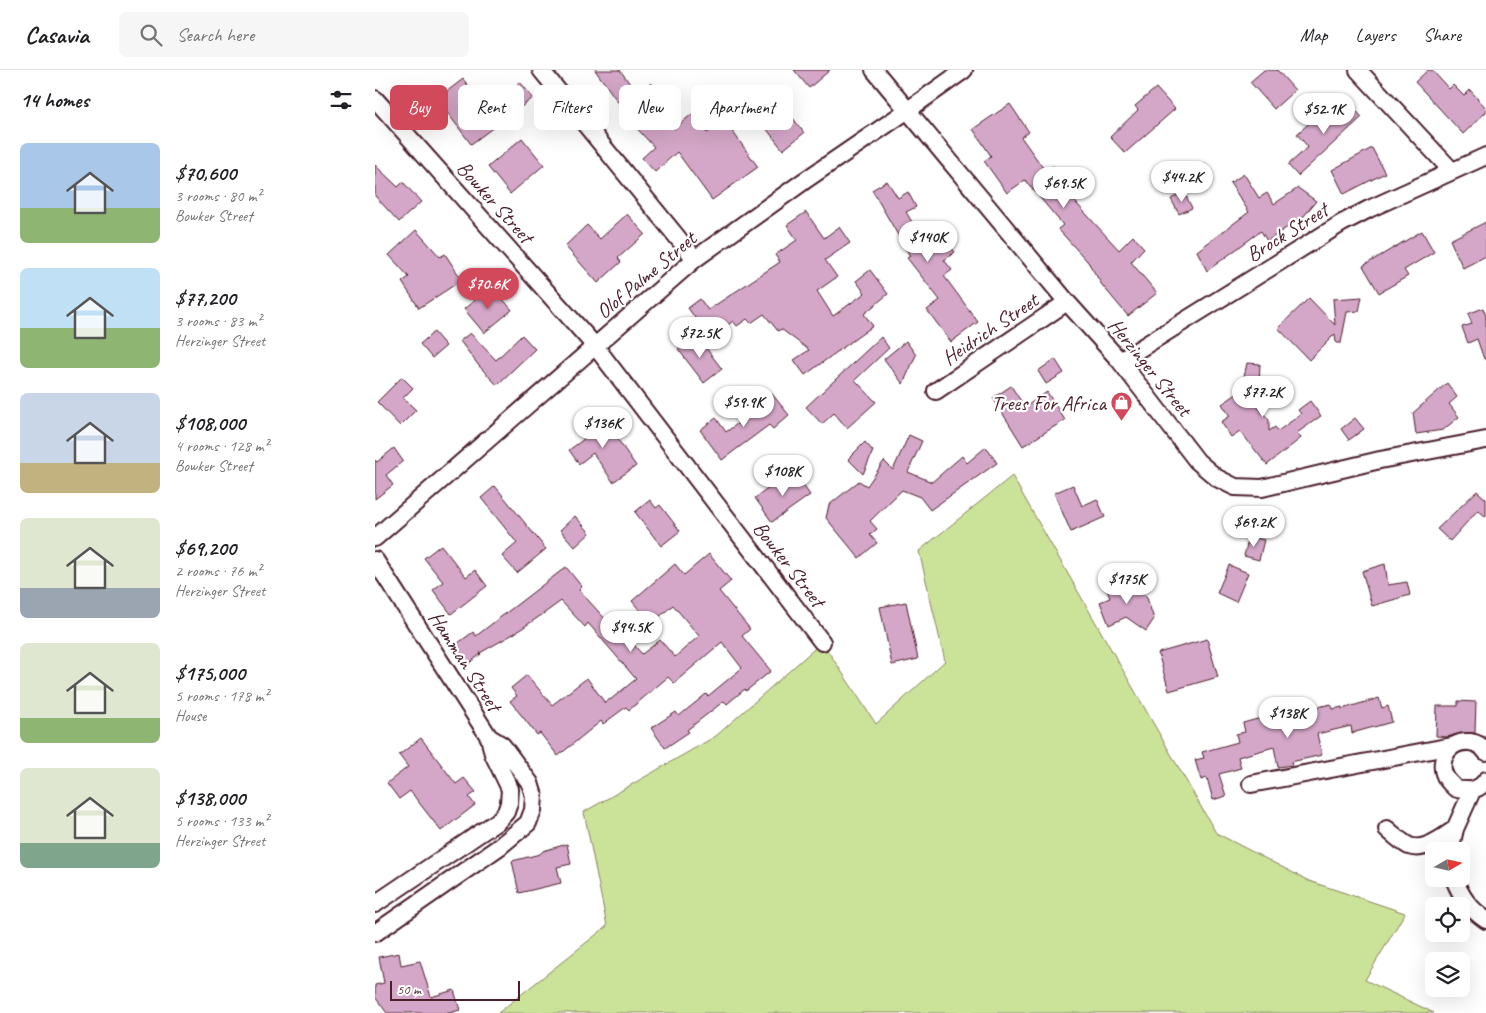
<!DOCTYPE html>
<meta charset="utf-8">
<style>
body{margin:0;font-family:Caveat,sans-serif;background:#f6f6f6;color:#202124;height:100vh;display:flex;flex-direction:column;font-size:19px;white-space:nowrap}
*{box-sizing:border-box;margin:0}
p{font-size:16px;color:#757577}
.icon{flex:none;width:28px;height:28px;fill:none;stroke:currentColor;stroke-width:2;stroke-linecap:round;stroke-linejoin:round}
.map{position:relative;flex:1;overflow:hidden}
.details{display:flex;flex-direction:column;background:#fff;width:375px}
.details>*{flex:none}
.guide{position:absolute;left:15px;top:15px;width:475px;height:45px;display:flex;gap:10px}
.needle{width:32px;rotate:81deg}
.fabs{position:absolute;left:1050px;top:772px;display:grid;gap:10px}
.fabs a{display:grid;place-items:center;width:45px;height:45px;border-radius:8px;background:#fff;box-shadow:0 5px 20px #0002;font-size:25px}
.scale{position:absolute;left:15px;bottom:12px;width:130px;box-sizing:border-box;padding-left:5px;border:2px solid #4a1f2b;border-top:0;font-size:14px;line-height:18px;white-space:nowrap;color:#4a1f2b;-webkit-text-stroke:4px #fff;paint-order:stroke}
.price{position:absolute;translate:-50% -42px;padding:0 11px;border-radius:18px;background:#fff;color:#222;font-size:16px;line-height:32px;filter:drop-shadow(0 1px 2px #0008)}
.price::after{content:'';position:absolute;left:50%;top:30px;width:15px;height:11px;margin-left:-8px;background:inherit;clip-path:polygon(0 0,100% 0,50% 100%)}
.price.selected{background:#d1495b;color:#fff}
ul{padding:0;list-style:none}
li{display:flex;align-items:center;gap:15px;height:125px;padding:0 20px}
li span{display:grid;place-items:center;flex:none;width:140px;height:100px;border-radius:8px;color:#555}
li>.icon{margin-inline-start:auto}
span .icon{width:60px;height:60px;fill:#fffc;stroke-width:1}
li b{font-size:21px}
h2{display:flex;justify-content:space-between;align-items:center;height:60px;padding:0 20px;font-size:21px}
.pill{padding:0 18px;border-radius:8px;background:#fff;box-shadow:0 5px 20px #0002;font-size:18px;line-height:45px}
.pill.selected{background:#d1495b;color:#fff}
header{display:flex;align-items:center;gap:30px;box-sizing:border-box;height:70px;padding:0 25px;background:#fff;border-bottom:1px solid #e0e0e0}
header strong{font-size:24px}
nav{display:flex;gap:28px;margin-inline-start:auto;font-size:18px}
.search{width:350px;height:45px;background:#f6f6f6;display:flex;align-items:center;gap:12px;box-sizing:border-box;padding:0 18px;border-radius:8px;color:#757577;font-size:19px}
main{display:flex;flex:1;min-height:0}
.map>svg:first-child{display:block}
</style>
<header>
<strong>Casavia</strong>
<div class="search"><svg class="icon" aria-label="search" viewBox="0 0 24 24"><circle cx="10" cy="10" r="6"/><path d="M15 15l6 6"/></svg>Search here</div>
<nav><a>Map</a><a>Layers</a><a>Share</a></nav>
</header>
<main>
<section class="details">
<h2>14 homes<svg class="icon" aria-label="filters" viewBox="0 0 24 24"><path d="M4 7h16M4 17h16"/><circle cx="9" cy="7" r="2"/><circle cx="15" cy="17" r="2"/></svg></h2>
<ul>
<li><span style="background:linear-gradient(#a9c7e8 65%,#8fb573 0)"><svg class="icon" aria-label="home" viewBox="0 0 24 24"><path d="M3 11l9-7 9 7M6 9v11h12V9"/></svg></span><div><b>$70,600</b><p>3 rooms · 80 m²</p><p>Bowker Street</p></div></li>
<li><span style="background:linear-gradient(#bfe0f5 60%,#8fb573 0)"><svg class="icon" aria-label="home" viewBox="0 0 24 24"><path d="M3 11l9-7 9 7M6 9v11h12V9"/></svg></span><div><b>$77,200</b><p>3 rooms · 83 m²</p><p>Herzinger Street</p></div></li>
<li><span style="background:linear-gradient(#c9d6e8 70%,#c2b280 0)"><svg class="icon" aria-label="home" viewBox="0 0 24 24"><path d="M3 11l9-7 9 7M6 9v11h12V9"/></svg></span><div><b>$108,000</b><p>4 rooms · 128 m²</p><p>Bowker Street</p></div></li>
<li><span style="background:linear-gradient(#dfe7d0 70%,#9aa5b1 0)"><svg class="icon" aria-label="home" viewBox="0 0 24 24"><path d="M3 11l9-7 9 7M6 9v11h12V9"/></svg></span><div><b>$69,200</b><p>2 rooms · 76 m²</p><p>Herzinger Street</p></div></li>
<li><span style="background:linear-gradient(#dfe7d0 75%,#8fb573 0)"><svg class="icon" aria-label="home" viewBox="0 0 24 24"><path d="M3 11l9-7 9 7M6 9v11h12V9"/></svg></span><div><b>$175,000</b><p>5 rooms · 178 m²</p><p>House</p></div></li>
<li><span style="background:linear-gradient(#dfe7d0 75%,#7fa58c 0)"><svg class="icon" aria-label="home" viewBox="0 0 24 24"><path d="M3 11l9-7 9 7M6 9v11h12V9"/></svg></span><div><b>$138,000</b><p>5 rooms · 133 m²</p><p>Herzinger Street</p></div></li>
</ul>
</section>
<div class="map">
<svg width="1111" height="943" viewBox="0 0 1111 943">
<rect width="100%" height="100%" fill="#fff"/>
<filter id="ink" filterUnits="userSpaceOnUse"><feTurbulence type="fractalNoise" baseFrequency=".02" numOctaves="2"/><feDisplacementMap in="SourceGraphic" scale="10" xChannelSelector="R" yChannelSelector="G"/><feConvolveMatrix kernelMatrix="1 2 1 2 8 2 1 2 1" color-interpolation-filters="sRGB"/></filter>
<g filter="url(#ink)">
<path fill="#cae399" stroke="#8a8162" d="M637,406l204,357 93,48 96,32 -40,67 69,33h-936l109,-87 -23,-114 132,-76 106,-94 54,82 69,-63 -26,-110z"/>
<path fill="#d4a6c7" stroke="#4a1f2b" d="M220,0h25l18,25 13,-12 10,12 -8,8 21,26 18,-15 15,19 18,-12 33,46 -46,33 -35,-48 -22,20 -13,-14 12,-11 -33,-36 2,-2z
M419,0h36l-21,18z
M889,0h13l18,20 -21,19 -24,-27z
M1053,0h4l17,19 4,-4 11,11 6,-6 16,18v4l-23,22 -48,-52z
M88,9l23,30 34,-27 13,16 -62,46 -34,-45z
M781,18l19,21 -50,44 -15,-16 28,-27 -3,-4z
M972,31l15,16 -64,59 -10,-11 20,-18 -11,-13 27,-24 6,6z
M635,34l19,28 -8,5 25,35 7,-6 9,10 5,-4 10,13 -10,8 52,57 14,-14 11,12 -13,14 26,31 -29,23 -26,-31 -14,-23 -30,-33 5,-4 -38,-45 -18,13 -23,-32 7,-5 -18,-27z
M412,40l17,23 -21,17 -18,-23z
M147,68l22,27 -34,29 -22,-27z
M997,78l13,25 -41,21 -12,-24z
M830,93l7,12 -20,12 -7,-12z
M0,95l23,22 5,-5 18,20 -22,20 -24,-26z
M869,104l15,24 8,-5 7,11 24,-16 18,13 -12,15 -37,25 -6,-10 -54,40 -10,-20 52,-39 -19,-29z
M512,111l11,17 10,-6 8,15 -10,5 19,32 15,-11 15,19 -11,8 8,10 -8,6 34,46 -27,20 -24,-32 13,-10 -33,-42 3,-2 -38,-66z
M809,122l8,16 -13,6 -8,-15z
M431,142l18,26 15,-11 11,16 -25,17 12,17 -20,14 16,25 32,-23 -9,-12 14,-11 18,24 -24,20 9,12 -68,49 -11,-15 15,-10 -28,-21 -3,2 -14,-17 -13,9 -4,-4 -10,7 -4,-5 -23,18 -22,-31 12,-9 8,11 72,-48 -5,-7 22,-15 -10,-15z
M252,144l18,20 -27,24 3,4 -23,21 -33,-37 22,-21 13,14z
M1111,152v34l-23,12 -13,-28z
M41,160l24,27 5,-3 17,26 -43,28 -17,-26 7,-5 -20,-22z
M1047,161l12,21 -30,18 4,6 -29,17 -16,-27z
M117,216l20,24 -28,23 -20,-24z
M987,227l-3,14 -12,1 -6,31h-5l-1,-9 -26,26 -31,-32 31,-30 26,27 -2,-26z
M1108,238l3,8v43h-2l-7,-20 -9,4 -6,-16 10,-3 -4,-10z
M59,262l12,14 -14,12 -12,-14z
M95,263l26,27 26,-25 13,14 -38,36 -18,-19 -19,-25z
M321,265l26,34 -18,14 -26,-34z
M506,267l8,11 -34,32 21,22 -29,26 -13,-15 -12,11 -16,-17z
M531,271l10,14 -13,29 -19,-25z
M680,289l9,14 -18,11 -8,-13z
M872,293l13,1 -1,21 12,1 -1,13 -12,8 11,13v11l6,-4 3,4 23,-17 -3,-4 12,-9 11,15 -24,17 4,5 -34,27 -27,-34 -9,6 -10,-15 9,-6 -8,-12 19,-13z
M27,307l11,11 -10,10 13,12 -16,16 -23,-24z
M1072,313l10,14 -8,7 10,13 -16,13 -27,4 -3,-21z
M636,316l14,21 22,-15 18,28 -42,26 -30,-48z
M397,324l17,21 -16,14 -4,-4 -47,35 -22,-30 16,-12 10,14 30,-22 -1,-1z
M226,345l35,51 -23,16 -20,-29 -14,11 -10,-14 15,-11 -6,-8z
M980,348l9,11 -15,11 -8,-11z
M534,365l13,6 -14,31 24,10 30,-26 5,7 19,-16 11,16 -67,47 -10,-13 -18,-7 -32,31 7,8 -7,6 7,8 -18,15 -33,-40 3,-13 30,-24 8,5 17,-25 9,9z
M490,372l8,9 -10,23 -15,-15z
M19,378l9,13 -17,14 7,10 -18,14v-39l2,2z
M418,401l17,24 -38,27 -17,-24z
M698,415l9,21 15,-7 8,18 -34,15 -17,-39z
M120,416l51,63 -29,24 -15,-17 15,-13 -36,-45z
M1102,421l9,8v18l-8,-7 -28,31 -13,-12z
M275,430l6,8 4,-3 20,26 -19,15 -26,-34z
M200,446l15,17 -15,14 -15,-17z
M874,466l15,4 -5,20 -15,-4z
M66,475l25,32 9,-7 12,16 -36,28 -18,-24 10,-8 -19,-24z
M334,484l22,27 -12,10 31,38 -8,7 29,35 -25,20 -1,-2 -18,15 -3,-3 -37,29 2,2 -24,16 -14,-20 25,-16 3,4 27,-22 2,2 34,-28 -20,-26 -48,41 -6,-6 -39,33 -3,-3 -23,17 -2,-3 -43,35 -18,-23 -3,2 -27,-34 7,-5 -6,-8 16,-13 25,30 35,-27 18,25 5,-4v1l26,-21 -48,-56 -3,4 -24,-26 -15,11 -31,21 -35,20 1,1 -13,10 -14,-18 19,-14 3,4 90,-69 16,20 -3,3 28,31 3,-3 32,36 18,-14 15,17 24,-21 -26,-31 -22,19 -19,-23 43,-37 9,11z
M1010,494l3,21 19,-3 3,13 -38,11 -10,-35z
M854,495l19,8 -12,29 -19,-9z
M754,508l18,20 7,21 -8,12 -20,-14 -17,8 -9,-23 10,-4 -4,-10z
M531,532l12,57 -26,6 -12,-58z
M832,569l11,38 -49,14 -11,-38z
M1004,628l3,10 6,-2 4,16 -40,11 -1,-7 -34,8 5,21 -31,7 1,3 -14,2 -4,-20 -36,10 3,11 -22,6 7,22 -13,4 -6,-22 -6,2 -6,-20 9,-2 -2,-6 36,-10 -2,-8 9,-2 -2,-9 29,-8 2,9 7,-2 1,2 25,-5 -2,-9 26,-6 2,5 9,-2v2z
M1083,631l18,1 -1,31h-14l-14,4 -11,-1 1,-30h21z
M46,668l35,46 8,-6 12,14 -7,5 6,8 -34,26 -31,-40 -11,8 -12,-16 21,-16 -9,-12z
M192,774l4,20 -14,3 4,16 -42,10 -7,-32 28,-7 3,-3z
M24,883l2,12 19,-4 11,36 23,-7 6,20 -11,3h-62l-12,-16v-12l9,-2 -5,-26z"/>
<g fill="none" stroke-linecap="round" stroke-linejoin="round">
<defs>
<path id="minor" d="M166,0l154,189
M499,0l193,232 53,59 77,100 20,17 18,9 27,1 118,-28 106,-20
M983,0l94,101
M0,29l220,247 227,296
M745,291l222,-138 27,-14 117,-53
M561,321l131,-89
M0,468l320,-279 109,-78 104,-71 56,-40
M0,490l114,177 4,17 17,35 -1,14 -3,9 -8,9 -123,83
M1111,682c-3,-5 -9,-9 -16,-10 -24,-2 -36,24 -20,41 0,0 5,5 5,5 3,2 9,2 12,2 7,1 16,-4 19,-10
M876,714l201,-38
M1012,759c7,6 14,13 22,17 15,6 34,-9 46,-17
M1075,781l5,-22 17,-38
M1079,809c8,19 15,29 32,41
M0,863l124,-86 29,-24 5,-13 1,-14 -4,-13 -28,-38 -13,-8"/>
</defs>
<use href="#minor" stroke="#4a1f2b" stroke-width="20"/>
<use href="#minor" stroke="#fff" stroke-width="16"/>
</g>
</g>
<defs>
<symbol id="shop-pin" viewBox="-11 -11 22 30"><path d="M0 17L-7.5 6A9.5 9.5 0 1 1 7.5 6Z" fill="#d1495b" stroke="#fff"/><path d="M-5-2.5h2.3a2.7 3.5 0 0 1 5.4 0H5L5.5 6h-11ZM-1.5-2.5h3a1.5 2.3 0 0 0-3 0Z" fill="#fff"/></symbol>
</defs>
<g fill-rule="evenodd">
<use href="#shop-pin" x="734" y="320" width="25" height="34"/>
</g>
<g text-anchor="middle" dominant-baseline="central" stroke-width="4.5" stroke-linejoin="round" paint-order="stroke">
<g font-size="21" fill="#4a1f2b" stroke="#fff">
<text transform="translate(120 132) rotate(48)">Bowker Street</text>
<text transform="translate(912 162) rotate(-32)">Brock Street</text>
<text transform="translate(271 205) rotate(-40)">Olof Palme Street</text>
<text transform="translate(615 259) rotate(-34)">Heidrich Street</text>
<text transform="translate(775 297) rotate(51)">Herzinger Street</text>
<text transform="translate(414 494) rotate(52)">Bowker Street</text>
<text transform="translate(90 591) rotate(57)">Hamman Street</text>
</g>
<g font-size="21" fill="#4a1f2b" stroke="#fff" text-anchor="end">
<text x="731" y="333">Trees For Africa</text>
</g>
</g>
</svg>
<div class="fabs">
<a><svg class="needle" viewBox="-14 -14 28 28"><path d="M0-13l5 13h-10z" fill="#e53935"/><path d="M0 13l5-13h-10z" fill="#757577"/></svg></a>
<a><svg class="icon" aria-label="locate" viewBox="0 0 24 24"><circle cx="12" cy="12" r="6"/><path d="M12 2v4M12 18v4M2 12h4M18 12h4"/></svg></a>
<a><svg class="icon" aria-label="layers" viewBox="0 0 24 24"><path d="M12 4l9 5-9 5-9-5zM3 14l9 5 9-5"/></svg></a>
</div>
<div class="scale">50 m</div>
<b class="price" style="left:949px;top:65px">$52.1K</b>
<b class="price" style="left:807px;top:133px">$44.2K</b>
<b class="price" style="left:689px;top:139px">$69.5K</b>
<b class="price" style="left:553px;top:193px">$140K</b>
<b class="price selected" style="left:113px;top:240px">$70.6K</b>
<b class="price" style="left:325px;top:289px">$72.5K</b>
<b class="price" style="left:888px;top:348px">$77.2K</b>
<b class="price" style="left:369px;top:358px">$59.9K</b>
<b class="price" style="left:228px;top:379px">$136K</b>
<b class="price" style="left:408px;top:427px">$108K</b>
<b class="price" style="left:879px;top:478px">$69.2K</b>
<b class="price" style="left:752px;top:535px">$175K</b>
<b class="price" style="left:256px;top:583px">$94.5K</b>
<b class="price" style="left:913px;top:669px">$138K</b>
<div class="guide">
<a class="pill selected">Buy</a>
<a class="pill">Rent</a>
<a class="pill">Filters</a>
<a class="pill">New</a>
<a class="pill">Apartment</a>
</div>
</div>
</main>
